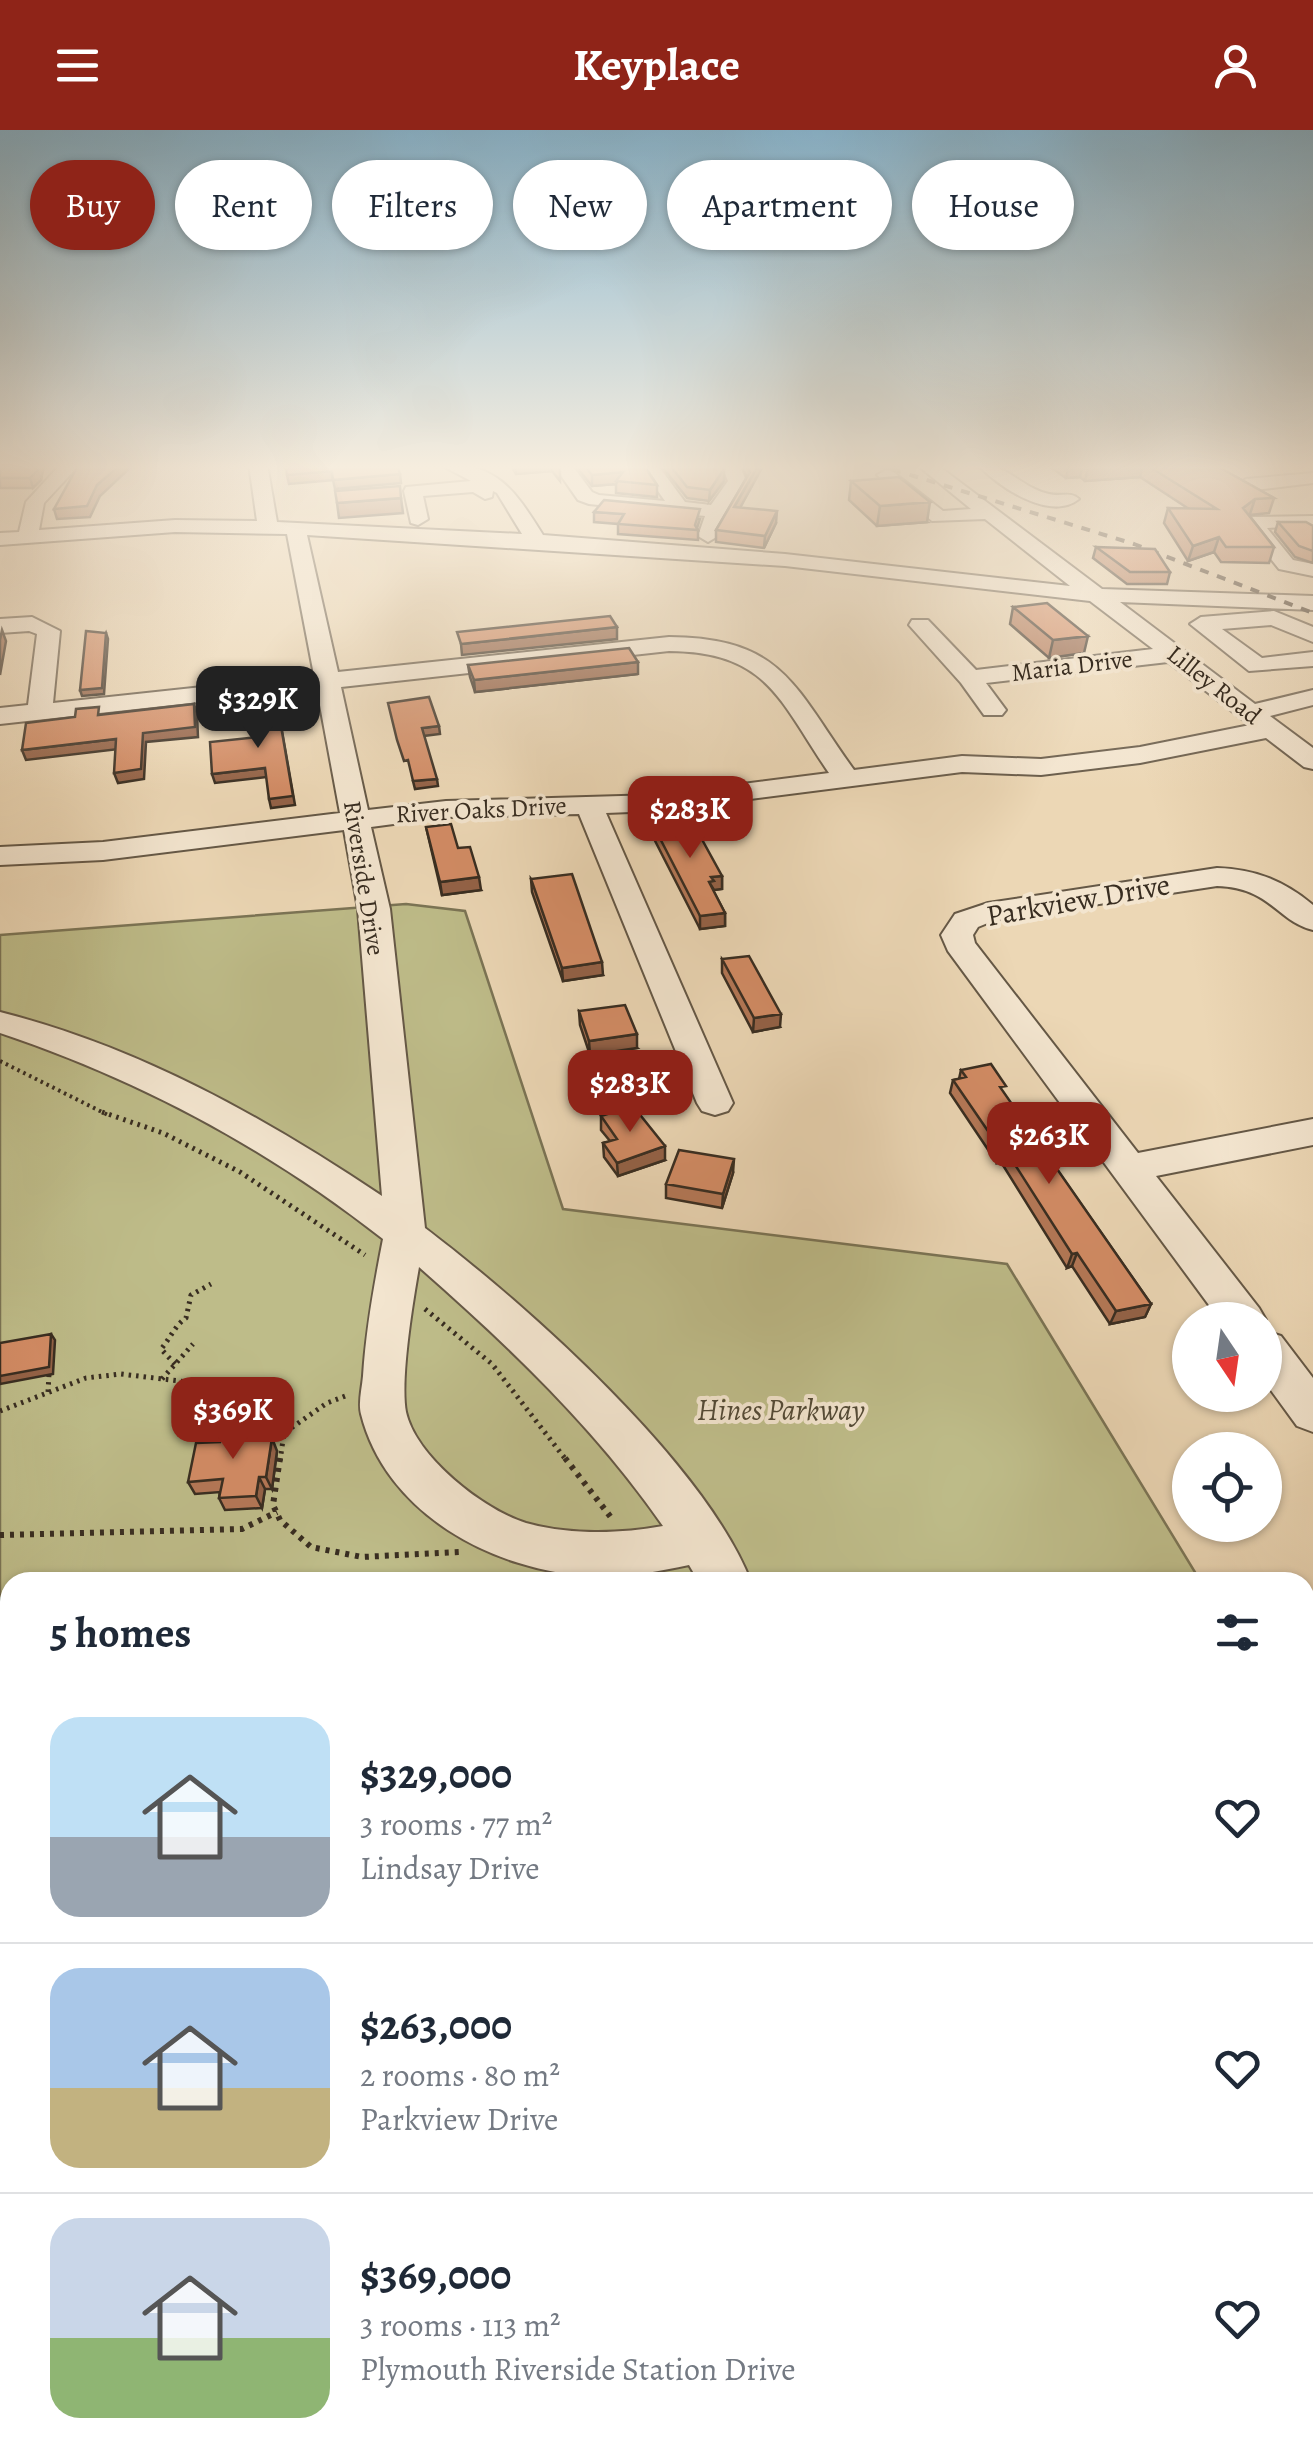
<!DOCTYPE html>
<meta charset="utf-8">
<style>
body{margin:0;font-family:Alegreya,serif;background:#f6f6f7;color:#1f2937;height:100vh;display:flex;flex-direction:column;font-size:38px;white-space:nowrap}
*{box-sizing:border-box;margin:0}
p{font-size:32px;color:#747a83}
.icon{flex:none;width:55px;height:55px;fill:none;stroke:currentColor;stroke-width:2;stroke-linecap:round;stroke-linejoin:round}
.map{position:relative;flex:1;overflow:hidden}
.side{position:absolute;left:0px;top:1442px;width:1315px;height:892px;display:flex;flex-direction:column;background:#fff;border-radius:30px 30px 0 0;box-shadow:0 2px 8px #0004}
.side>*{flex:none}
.hud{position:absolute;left:30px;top:30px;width:1255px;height:90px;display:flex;gap:20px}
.needle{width:65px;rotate:167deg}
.tools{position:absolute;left:1172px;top:1172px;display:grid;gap:20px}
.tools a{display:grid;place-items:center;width:110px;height:110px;border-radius:50%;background:#fff;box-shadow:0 2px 8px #0004;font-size:50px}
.price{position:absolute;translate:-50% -85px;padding:0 22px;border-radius:20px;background:#8f2418;color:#fff;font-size:32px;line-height:65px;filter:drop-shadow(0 2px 5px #0008)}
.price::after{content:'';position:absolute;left:50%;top:60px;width:30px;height:22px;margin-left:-15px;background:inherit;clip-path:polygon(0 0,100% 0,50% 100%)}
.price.on{background:#222;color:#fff}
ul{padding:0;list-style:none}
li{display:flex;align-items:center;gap:30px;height:250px;padding:0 50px}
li+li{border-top:2px solid #e0e1e3}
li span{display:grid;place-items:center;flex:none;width:280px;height:200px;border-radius:30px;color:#555}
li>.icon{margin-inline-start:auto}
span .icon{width:120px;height:120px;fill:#fffc;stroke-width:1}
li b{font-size:42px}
h2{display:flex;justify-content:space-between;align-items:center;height:120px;padding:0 50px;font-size:42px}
.chip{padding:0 35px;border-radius:45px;background:#fff;box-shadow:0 2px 8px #0004;font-size:35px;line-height:90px}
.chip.on{background:#8f2418;color:#fff}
header{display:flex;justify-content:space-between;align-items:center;height:130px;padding:0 50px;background:#8f2418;color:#fff;font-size:45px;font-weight:700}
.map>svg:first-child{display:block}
</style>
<header><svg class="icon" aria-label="menu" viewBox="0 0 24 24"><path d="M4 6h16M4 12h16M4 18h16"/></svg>Keyplace<svg class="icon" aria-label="person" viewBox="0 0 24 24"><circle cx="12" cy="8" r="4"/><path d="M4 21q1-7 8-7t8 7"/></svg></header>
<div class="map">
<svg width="1313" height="2334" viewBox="0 0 1313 2334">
<rect width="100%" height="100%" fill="#ecd7b5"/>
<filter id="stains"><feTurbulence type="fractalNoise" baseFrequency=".002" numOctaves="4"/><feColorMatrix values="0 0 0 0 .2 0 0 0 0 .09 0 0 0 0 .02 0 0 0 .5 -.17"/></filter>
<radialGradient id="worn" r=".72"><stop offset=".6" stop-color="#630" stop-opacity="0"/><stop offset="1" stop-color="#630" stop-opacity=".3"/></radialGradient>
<path fill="#bebc89" stroke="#7b7455" stroke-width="2.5" d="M406,774l59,7 98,298 444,55 194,318h-1191v873h1295v-702l8,13v698h-1313v-1529z"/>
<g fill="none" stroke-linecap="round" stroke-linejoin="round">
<path fill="#99baad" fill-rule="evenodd" d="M0,1467l10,4v60l-10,-4z
M642,2325h94l2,9h-96z"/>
<defs>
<path id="minor" d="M61,334h19l-36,39 -5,27 136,-10 82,1 -8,-57h18l10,58 245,12 -25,-41 -4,-2 -1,6 -7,2 -12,-7 -50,4 5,23 -10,6 -7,-2 -7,-32 2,-4 65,-6 -32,-17c59,-2 76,27 104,71l242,19 285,32 -85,-67 -53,2 -55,-46 9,-5 6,1 51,40 28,-2 -55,-45h20l166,125 211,7v14l-193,-8 135,102 58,-14v15l-43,11 43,32v21l-9,-2 -38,-29 -126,25 -99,12 -79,-3 -306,39 -50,2 127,290 -5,8 -13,4 -13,-4 -5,-8 -118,-289 -133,3 -75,10 19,82 35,319c103,78 280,236 326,354h-52l-10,-17c-33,7 -65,13 -99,11 -96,-5 -204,-62 -229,-162 -3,-11 1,-26 2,-38 3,-47 11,-91 20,-137 -116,-91 -243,-159 -383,-206v-21c139,35 264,105 382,184l-24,-287 -14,-79 -241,30 -103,5v-18l103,-5 237,-29 -23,-124 -317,35v-16l28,-3 9,-71 -8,-3 -29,2v-14l32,-2 28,14 -7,72 261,-28 -27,-141 -112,-2 -175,13v-12l19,-1 7,-30zM307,405l478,31 305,35 63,48 -177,21 -48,-50h-16l-3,5 52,58 23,32h18l4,-5 -20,-27 182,-21 82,63 -110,22 -99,12 -79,-3 -108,14c-60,-83 -70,-132 -185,-133l-331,35zM669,521c99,1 110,49 160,122l-173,22 -210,6 -78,9 -27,-123zM419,1137c90,79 176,161 244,259 -43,8 -94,9 -137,-3 -42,-13 -110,-66 -120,-111 -6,-32 7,-111 13,-145z
M553,334h18l21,28 7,3 66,6 -26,-37h18l28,38 26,3 17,-24 -7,-17h18l7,17 -20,30 -8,25 -10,6 -10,-6 7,-20 -116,-12 -11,-4z
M977,334c30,-1 44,24 72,30 13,3 21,-3 30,5 -29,23 -80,-12 -102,-35z
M1313,343v10l-67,8 -9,-6 9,-6z
M1313,386v10l-46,2 26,32 20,4v12l-34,-7 -37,-46 10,-6z
M1274,481l39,16v15l-42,-17 -49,4 40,29 51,-6v14l-64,5 -59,-47 11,-7z
M1217,738c38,1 67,13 96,37v25c-37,-9 -41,-42 -96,-44l-222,34 -17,7 -5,8 2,8 163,210 175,-34v26l-157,31 103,132 7,12 -1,1 -45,-1 -272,-369 -7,-16 14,-21 33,-11z
M1265,1201l16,5 32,42v54l-16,-6 -32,-44z
M10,1688v58l-10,1v-58z
M1313,1786v62l-8,3v-62z
M439,2325h76l3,9h-78z
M909,2325h76l1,9h-78z"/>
</defs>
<use href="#minor" stroke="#655846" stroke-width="4"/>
<path stroke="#382d21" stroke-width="4" stroke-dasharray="2.5 4" stroke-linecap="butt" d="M0,931l108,54"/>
<path stroke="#382d21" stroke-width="5" stroke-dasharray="2.5 5" stroke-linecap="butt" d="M102,982l61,21 77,39 125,83
M425,1179l67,55 75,97
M175,1234l-14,-15c9,-10 14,-24 25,-31l5,-23 20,-11
M162,1249l31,-35
M48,1262l1,-18
M0,1281l86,-33 35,-4 134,16 20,15 9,28
M280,1331l4,-28 43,-30 21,-8"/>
<path stroke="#382d21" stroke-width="6" stroke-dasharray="4 6" stroke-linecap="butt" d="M280,1328l-7,47 7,15 31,27 51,10 97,-5
M565,1328l48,62
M0,1405l242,-6 35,-17"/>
<path stroke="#382d21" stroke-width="8" stroke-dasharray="4 8" stroke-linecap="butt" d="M862,2325v9"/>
<use href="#minor" fill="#f3e5cf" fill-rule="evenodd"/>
<path stroke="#382d21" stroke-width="4" stroke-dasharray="9 9" stroke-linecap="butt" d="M875,334l259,80 179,69"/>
</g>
<path fill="#b57857" stroke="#382d21" stroke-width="2.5" d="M2,334h42l-3,16 -8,8h-33v-22z
M510,334h46l4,6v11l-8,-10 -36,3z
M574,334h69l14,21v12l-41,-4v-9l-24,2z
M660,334h62l2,17 -15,20 -22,-3z
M741,334h23l-24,43 36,16 -12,25 -48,-6v-12l31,-53z
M1046,334h167l61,34 -5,15 -20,2 25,32 -5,16 -48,-1 -7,-10 -26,9 -24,-38 4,-15 21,1 -49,-32 -55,4 -5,-4 -14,1z
M851,351l76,41 -50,4 -28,-26z
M594,382l106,7 -3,9 1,2v10l-80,-6v-10l-24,-2z
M1278,392l35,4v37l-18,-6 -20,-25z
M1096,417l74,25 -3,12h-40l-34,-26z
M1013,477l71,46 -35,5 -39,-34z
M468,535l170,9 -163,18 -5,-15z
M650,689l72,57v13l-9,1 12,23v13l-25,3 -50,-98z
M426,697l55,63 -39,5z
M531,749l72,96 -40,6 -31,-89z
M722,829l58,68 -27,5 -31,-59z
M579,881l58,37 -47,7 -10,-30z
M961,940l43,24 147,210 -6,13 -35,7 -38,-58 -5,2 -66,-106 -4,1 -47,-70 3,-13 6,-1z
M601,986l64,44 -47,16 -14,-19 -1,-14 7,-2 -9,-11z
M733,1043l-11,35 -56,-10v-14z
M259,1308l18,13 -5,38h-7l-3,19 -37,2 -6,-12 1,-6 -25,2 -7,-12 32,-40z"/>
<path fill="#946247" stroke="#382d21" stroke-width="2.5" d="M39,334h5l-3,16 -8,8 -3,-10z
M121,334h13l-34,32 -10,21 -33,2 -3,-10 43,-24z
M515,334h36l1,7 -36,3z
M759,334h5l-30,55v-12z
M1069,334h14l-3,13 -14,1z
M1132,334h11l-3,13 -55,4 3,-14z
M724,339v12l-15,20 1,-11z
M332,341l1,9 -44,4 -2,-9z
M623,342l-7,12 -24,2v-11z
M400,344l1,9 -66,6 -2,-9z
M401,368l2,15 -64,5 -2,-15z
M1255,369l-5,15 -12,8 5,-14z
M930,372l-3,20 -50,4 3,-20z
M777,381l-1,12 -12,25 1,-12z
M1219,407l-5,15 -26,9 5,-15z
M617,497v12l-155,16 -1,-11z
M2,500l4,11 -6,34v-35z
M106,503l2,6 -4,55 -22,2 -2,-6z
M1088,506l-4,17 -35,5 4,-18z
M638,532v12l-163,18 -1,-12z
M276,567l19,108 -24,3 -2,-9z
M194,574l3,10 1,23 -52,5 -2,37 -26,4 -4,-10 29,-40z
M439,596l1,8 -17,2 -1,-8z
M116,609l3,10 -93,11 -4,-10z
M265,638l2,9 -52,6 -3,-9z
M437,649l1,7 -23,3 -2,-8z
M722,746v13l-8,1 -5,-8 2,-5z
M479,747l2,13 -39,5 -2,-13z
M725,783v13l-25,3v-13z
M602,832l1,13 -40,6 -1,-13z
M781,884l-1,13 -27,5 1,-14z
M637,904v14l-47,7 -1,-14z
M665,1016v14l-47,16 -1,-13z
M1005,1019l-4,13 -4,1 4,-13z
M734,1029l-1,14 -11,35 1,-14z
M1077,1123l-5,13 -5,2 5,-14z
M1151,1174l-6,13 -35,7 6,-13z
M51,1204l4,6 -2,34 -53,10v-8z
M254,1296l5,12 -2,14 -5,-12z
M272,1308l5,13 -5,38 -6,-12z
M259,1347l6,12 -3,19 -6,-12z"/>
<path fill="#d38c65" stroke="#382d21" stroke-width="2.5" d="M2,334h37l-1,6 -8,8h-30v-12z
M79,334h42l-24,21 -10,21 -33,3z
M285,334h112l3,10 -67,6 -1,-9 -45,4z
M583,334h60l14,21 -41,-4 7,-9 -31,3z
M669,334h53l2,5 -14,21 -23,-3z
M746,334h13l-25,43 43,4 -12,25 -49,-6 34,-58z
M1084,334h48l-44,3z
M1145,334h68l61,34 -19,1 -12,9 31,39h-48l-7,-10 -26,9 -25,-38 49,1z
M899,347l31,25 -50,4 -29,-25z
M400,356l1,12 -64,5 -2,-12z
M604,370l96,9 -5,16 3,5 -80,-6 6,-10 -30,-2z
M1278,392h28l7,4v25l-14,-5z
M1096,417l59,2 15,23h-40z
M1047,473l41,33 -35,4 -40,-33z
M610,486l7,11 -156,17 -4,-12z
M86,501l20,2 -4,55 -22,2z
M629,518l9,14 -164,18 -6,-15z
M276,567l17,99 -24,3 -4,-31 -53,6 -2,-32 48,-5 -4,-38z
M429,567l10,29 -17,2 15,51 -24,2 -5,-21 -4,1 -7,-21 -9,-37z
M194,574l1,23 -52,6 -2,36 -27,4 2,-34 -94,11 4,-27 49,-6 1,-8 23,-2 -1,8z
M688,684l34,62 -11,1 3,4 -5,1 16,31 -25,3 -50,-97z
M451,694l7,24 12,-1 9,30 -39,5 -14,-55z
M572,744l30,88 -40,6 -31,-89z
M749,826l32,58 -27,4 -32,-59z
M625,875l12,29 -48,7 -10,-30z
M991,934l15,22 -6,1 151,217 -35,7 -39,-58 -5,1 -67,-105 -4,1 -48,-70 13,-3 -5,-7z
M633,976l32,40 -48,17 -14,-20 14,-4 -16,-23z
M679,1020l55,9 -11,35 -57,-10z
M51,1204l-2,33 -49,9v-33z
M254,1296l-2,14 20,-2 -6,39h-7l-3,19 -37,2 4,-19 -35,3 8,-39 24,-1 3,-15z"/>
<linearGradient id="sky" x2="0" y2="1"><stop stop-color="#88b6d0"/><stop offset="0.51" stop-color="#f6edde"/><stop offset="1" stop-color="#f6edde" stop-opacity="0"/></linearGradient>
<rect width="1313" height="661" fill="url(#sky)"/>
<g text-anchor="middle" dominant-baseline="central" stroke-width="8" stroke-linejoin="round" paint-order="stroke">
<g font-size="25" fill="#382d21" stroke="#f3e5cf">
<text transform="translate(1072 536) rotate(-7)">Maria Drive</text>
<text transform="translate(1214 555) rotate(38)">Lilley Road</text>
<text transform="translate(481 680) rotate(-3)">River Oaks Drive</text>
<text transform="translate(364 748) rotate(81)">Riverside Drive</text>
</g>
<g font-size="30" fill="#382d21" stroke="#f3e5cf">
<text transform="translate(1078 770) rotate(-10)">Parkview Drive</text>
</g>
<g font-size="30" font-style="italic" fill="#534a36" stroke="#f3e5cf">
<text x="781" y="1280">Hines Parkway</text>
</g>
</g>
<rect width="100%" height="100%" filter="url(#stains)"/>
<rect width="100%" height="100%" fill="url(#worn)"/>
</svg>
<div class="tools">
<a><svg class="needle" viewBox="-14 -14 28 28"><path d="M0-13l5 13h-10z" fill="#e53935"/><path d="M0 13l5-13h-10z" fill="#747a83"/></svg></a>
<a><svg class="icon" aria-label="locate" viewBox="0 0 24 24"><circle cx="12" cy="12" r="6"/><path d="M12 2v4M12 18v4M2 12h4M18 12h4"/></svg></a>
</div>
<b class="price on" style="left:258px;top:621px">$329K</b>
<b class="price" style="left:690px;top:731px">$283K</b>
<b class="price" style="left:630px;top:1005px">$283K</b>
<b class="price" style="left:1049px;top:1057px">$263K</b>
<b class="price" style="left:233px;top:1332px">$369K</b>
<div class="hud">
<a class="chip on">Buy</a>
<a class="chip">Rent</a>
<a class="chip">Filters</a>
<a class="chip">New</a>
<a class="chip">Apartment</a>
<a class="chip">House</a>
</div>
<section class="side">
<h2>5 homes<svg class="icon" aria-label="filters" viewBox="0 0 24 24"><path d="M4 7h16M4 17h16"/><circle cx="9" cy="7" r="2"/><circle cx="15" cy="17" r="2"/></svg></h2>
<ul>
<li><span style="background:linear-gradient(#bfe0f5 60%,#9aa5b1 0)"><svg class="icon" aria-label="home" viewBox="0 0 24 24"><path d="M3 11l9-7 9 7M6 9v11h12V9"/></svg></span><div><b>$329,000</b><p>3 rooms · 77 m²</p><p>Lindsay Drive</p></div><svg class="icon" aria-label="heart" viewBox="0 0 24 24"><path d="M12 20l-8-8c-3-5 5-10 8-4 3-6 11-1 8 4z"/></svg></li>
<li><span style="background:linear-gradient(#a9c7e8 60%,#c2b280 0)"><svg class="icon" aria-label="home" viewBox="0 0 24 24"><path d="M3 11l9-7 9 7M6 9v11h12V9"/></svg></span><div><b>$263,000</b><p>2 rooms · 80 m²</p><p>Parkview Drive</p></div><svg class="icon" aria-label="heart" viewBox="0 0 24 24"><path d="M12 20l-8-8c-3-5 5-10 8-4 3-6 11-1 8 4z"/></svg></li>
<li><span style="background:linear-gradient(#c9d6e8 60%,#8fb573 0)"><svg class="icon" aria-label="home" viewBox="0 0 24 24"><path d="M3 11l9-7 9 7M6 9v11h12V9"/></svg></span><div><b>$369,000</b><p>3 rooms · 113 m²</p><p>Plymouth Riverside Station Drive</p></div><svg class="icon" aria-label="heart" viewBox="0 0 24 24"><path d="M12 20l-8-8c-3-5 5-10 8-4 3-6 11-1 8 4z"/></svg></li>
</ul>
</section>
</div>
